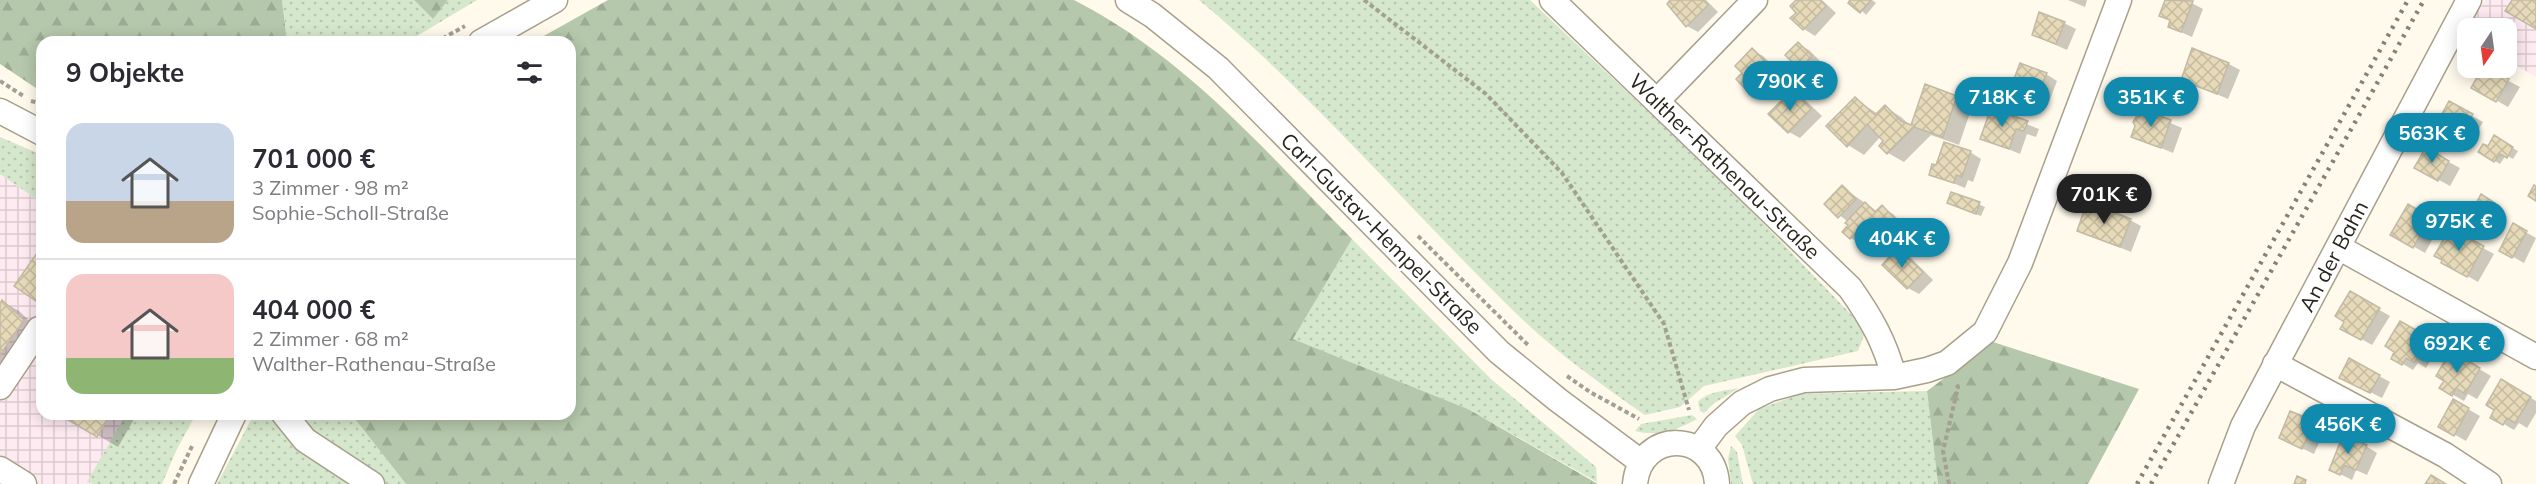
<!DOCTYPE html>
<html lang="de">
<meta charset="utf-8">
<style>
body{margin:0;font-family:Mulish,sans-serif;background:#f7f7f7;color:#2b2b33;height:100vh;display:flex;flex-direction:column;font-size:22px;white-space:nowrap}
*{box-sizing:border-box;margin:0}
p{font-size:20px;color:#7c7c81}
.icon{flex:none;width:33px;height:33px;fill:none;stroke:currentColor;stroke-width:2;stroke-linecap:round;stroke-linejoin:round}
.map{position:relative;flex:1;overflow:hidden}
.side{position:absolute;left:36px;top:36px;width:540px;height:384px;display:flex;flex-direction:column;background:#fff;border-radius:18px;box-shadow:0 3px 15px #0003}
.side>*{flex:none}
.needle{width:39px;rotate:193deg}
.tools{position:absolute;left:2457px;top:18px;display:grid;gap:12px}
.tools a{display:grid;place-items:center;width:60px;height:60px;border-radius:12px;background:#fff;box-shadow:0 3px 15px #0003;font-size:30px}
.price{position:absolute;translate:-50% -51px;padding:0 14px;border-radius:21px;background:#108bad;color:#fff;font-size:20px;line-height:39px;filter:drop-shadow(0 2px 3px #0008)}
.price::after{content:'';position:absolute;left:50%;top:36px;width:18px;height:14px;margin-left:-9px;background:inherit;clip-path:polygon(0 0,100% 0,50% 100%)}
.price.active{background:#222;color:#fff}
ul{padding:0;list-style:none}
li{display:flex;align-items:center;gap:18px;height:150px;padding:0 30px}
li+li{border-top:2px solid #e1e1e2}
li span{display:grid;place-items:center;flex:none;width:168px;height:120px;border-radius:18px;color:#555}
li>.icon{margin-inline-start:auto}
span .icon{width:72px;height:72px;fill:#fffc;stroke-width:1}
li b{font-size:26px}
h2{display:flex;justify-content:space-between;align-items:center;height:72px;padding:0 30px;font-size:26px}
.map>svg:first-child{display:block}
</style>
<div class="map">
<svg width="2536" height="484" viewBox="0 0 2536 484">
<defs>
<pattern id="industrial-grid" width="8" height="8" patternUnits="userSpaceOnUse" patternTransform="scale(1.5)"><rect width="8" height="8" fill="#feeaf1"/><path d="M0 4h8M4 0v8" fill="none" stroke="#dac9ce"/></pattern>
<pattern id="grass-dots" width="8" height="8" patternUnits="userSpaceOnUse" patternTransform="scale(1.5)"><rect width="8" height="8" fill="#d5e7cc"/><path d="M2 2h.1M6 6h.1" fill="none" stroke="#b7c6af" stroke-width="1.8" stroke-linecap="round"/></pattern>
<pattern id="forest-firs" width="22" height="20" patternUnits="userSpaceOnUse" patternTransform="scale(1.5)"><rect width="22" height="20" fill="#b5c8ab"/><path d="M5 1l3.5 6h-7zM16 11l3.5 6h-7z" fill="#9cac93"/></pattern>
<pattern id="building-cross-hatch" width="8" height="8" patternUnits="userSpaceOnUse" patternTransform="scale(1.5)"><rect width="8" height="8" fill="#e6dab9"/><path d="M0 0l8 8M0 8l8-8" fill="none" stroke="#c5bb9f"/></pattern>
</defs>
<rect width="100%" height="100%" fill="#fffaec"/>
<path fill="url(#industrial-grid)" d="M2485,0h51v77l-29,-17 -1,-32h-38z
M0,174l42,29v211h84l-38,67 2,3h-90z"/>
<path fill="url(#grass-dots)" d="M282,0h132l19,19 15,-19h29l-70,42h-120z
M1199,0h331l206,195 130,135 -8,21 -154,35 -24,21 -35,8c-43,-30 -85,-60 -122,-95 -109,-105 -207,-223 -324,-320z
M0,137l42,18v48l-42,-29z
M1352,239l139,140 105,88 1,15 -129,-73 -175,-70z
M1739,388l-26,16 -9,9 -4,-2 -2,-9c10,-11 27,-11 41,-14z
M1927,391l11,93h-185l-11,-39 -7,-9 24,-27 40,-15z
M126,414h70l-20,37 -14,33h-69l-6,-2z
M254,414h97l55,70h-189z
M1692,415l5,4c-20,11 -39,18 -62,12l6,-7z
M1731,446l6,6 6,32h-12l-3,-25z"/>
<path fill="url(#forest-firs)" d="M0,0h282l5,42h-245v50l-42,-28z
M414,0h34l-15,19z
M608,0h466c113,58 190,150 278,239l-59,100 175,70 130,75h-1192l-55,-70h219v-372h-37z
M1993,342l146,47 -51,95h-150l-11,-93z"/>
<path fill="#0003" d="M1672,0h34l12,12 -20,20 -11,-6 -18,-22z
M1798,0h24l14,13 -21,23 -11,-7 -11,-11 5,-5z
M1852,0h20l4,3 -10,12z
M2068,0h19l-2,7z
M2167,0h19l17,9 -11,28 -23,-10 3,-6 -11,-6z
M2064,23l12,6 -9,21 -34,-15z
M1798,44l11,6 13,13 -24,26 -11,-6 8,-20z
M1752,50l11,6 18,18 -23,21 -11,-6 -9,-10 6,-6z
M2229,64l11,6 -12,29 -45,-19z
M2484,68l36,19 -12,20 -35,-20z
M2046,74l11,7 -8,21 -36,-16z
M1792,92l11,6 19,18 -22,22 -11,-6 -19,-18z
M1956,97l16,10 -13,38 -28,-10 -27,27 -16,-9 -3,-12 -4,-5 -17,19 -16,-10 7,-46 23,15 7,-7 16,10 11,10z
M2450,103l33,19 -10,17 -33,-19z
M1992,110l47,19 -3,8 -9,-3 -7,20 -38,-16z
M2142,111l40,17 -9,25 -40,-17z
M2495,137l23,14 -5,8 -7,-4 -6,9 -20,-12 8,-4z
M2426,150l34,18 -10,18 -34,-19z
M1970,152l11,7 -8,23 -5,-2 -3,8 -34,-14 6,-7z
M1842,187l36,25 4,-5 11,7 14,14 -23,25 -18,-13 -4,5 -11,-7 -7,-7 6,-6 -2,-3 -22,-18z
M1952,193l33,14 -4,9 -27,-10z
M2481,196l19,12 -5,10 -19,-11z
M2409,206l30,18 -2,7 -12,22 -33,-19z
M2130,220l11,6 -10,26 -53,-22z
M2513,225l23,13 -12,25 -23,-13z
M2450,230l44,24 -16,28 -35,-20z
M1897,250l12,6 24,24 -14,14 -11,-6 -24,-23z
M2350,293l40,23 -18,29 -30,-17 4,-7z
M3,302l16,9 20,19 -39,58v-82z
M2401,323l39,22 -14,23 -8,-5 -5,7 -20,-12z
M2451,352l40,24 -14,23 -9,-5 -4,7 -23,-13 5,-8z
M2350,360l40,22 -8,16 -30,-15z
M2502,381l34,20v12l-9,15 -8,-5 -5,7 -22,-13z
M2454,401l26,15 -14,25 -26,-15z
M61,414h76l-19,33z
M2314,422l11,7 -11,25 -33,-16z
M2366,446l11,7 -10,22 -11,-5 -4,10 -22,-11z"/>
<path fill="url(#building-cross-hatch)" stroke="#c3baa5" stroke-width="1.5" d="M1670,0h33l5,5 -22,22 -19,-23z
M1796,0h24l6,6 -23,24 -13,-12 6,-5 -6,-7z
M1850,0h21l-11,13 -12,-10z
M2165,0l28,1 -12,31 -13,-5 2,-7 -11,-4z
M2512,0h24v29l-31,-18z
M2039,12l26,10 -9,22 -24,-9z
M1798,42l14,14 -26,28 -6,-6 13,-15 -8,-8z
M1752,48l19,19 -25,23 -10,-11 6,-6 -7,-7z
M2192,48l37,15 -12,31 -36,-14z
M2020,63l27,10 -10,24 -26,-10z
M2482,68h7l20,11 -13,23 -25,-14z
M1925,84l32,12 -14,41 -29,-10 -27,27 -8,-8 4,-5 -16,-17 -20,23 -21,-21 29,-29 20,18 10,-10 16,16 10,4z
M1792,90l19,19 -23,24 -20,-19z
M2449,101l24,13 -12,20 -23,-13z
M1991,108l37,13 -4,10 -8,-2 -7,20 -29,-10z
M2141,109l30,11 -10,28 -30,-11 4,-11 -2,-4z
M2494,135l19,12 -6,11 -7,-4 -6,8 -16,-10 5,-8 5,2z
M1944,142l27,9 -9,26 -6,-2 -2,8 -25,-8 3,-11 4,1z
M2426,147l23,14 -11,20 -24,-13z
M1842,185l14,14 -18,19 -14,-14z
M2534,185l2,1v15l-8,-5z
M1951,192l29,10 -4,12 -29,-11z
M2481,194l14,9 -6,13 -15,-9z
M1865,202l10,10 7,-7 15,16 -25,27 -16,-15 -6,6 -8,-7 6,-7 -3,-2z
M2087,202l44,17 -11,28 -43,-16z
M2408,204l20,12 -2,9 -13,23 -23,-13z
M2513,223l14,8 -15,27 -13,-7z
M2450,228l34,18 -17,31 -26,-14 1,-3 -8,-4z
M42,246v59l-28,-19z
M1897,248l26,24 -16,17 -25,-24z
M2350,291l30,17 -19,32 -21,-11 4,-7 -9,-6z
M2,300l22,20 -24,35v-51z
M2400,321l30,17 -16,25 -8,-5 -4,7 -11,-6 3,-7 -9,-6z
M2451,350l29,18 -15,26 -9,-6 -4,8 -13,-8 5,-7 -8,-5z
M2349,358l31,17 -10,18 -31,-15z
M2501,379l30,18 -16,26 -8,-5 -4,7 -13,-7 4,-8 -8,-5z
M2453,399l16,9 -15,28 -16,-9z
M2290,411l25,10 -13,28 -23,-11z
M58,414h52l-13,23z
M2343,435l24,10 -11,25 -12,-5 -4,10 -11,-5z
M2431,475l15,9h-21z
M2297,476l9,4 -1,4h-11z"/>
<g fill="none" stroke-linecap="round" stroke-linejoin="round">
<defs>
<path id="minor" d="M1128,0l24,15 66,53 281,284 59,48 83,62
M1552,0l298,288c21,30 35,54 44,89
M481,42l74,-42
M1658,100l97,-100
M0,111l42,22
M2338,247l198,110
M2275,364l170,91 44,29
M0,387l39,-58
M284,414l21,26 67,44
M1699,449l17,-23 26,-23 28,-14 34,-9 90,-3 33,-7 20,-7 38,-31 35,-69 99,-263
M0,469l24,15
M201,484l33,-70
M1635,484c5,-55 79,-54 82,0
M2221,484l22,-58 226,-426"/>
</defs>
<use href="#minor" stroke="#a8a08b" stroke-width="27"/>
<path stroke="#a39f93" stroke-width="4" stroke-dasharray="4.5 3" stroke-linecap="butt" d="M1364,0l122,94 76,79 102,151 25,86
M436,42l29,-16
M0,81l25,16
M31,101l11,3
M1418,236l110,109
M1567,376l23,16 49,27
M174,484l19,-40
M1949,484l-6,-33 15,-64 -2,-4"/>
<use href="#minor" stroke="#fff" stroke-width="24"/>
<path stroke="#858177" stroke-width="4.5" stroke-dasharray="3 6" stroke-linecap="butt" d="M2137,484l271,-484
M2151,484l273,-484"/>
</g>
<g text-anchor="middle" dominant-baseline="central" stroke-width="5" stroke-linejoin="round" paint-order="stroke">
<g font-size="21" fill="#28251d" stroke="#fff">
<text transform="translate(1725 166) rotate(44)">Walther-Rathenau-Straße</text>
<text transform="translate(1382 233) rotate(45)">Carl-Gustav-Hempel-Straße</text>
<text transform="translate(2333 256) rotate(-62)">An der Bahn</text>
</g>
</g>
</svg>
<div class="tools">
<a><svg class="needle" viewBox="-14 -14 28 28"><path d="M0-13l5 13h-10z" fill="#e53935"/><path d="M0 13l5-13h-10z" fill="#7c7c81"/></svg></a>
</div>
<b class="price" style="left:1790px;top:112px">790K €</b>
<b class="price" style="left:2002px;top:128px">718K €</b>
<b class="price" style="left:2151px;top:128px">351K €</b>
<b class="price" style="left:2432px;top:164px">563K €</b>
<b class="price active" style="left:2104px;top:225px">701K €</b>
<b class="price" style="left:2459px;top:252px">975K €</b>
<b class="price" style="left:1902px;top:269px">404K €</b>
<b class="price" style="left:2457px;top:374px">692K €</b>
<b class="price" style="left:2348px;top:455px">456K €</b>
<section class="side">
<h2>9 Objekte<svg class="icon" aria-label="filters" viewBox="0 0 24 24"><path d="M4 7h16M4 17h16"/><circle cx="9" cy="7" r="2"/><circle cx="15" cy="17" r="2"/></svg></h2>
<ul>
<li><span style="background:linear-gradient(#c9d6e8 65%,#b9a48a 0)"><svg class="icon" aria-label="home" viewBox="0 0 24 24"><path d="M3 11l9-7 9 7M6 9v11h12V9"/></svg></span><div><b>701 000 €</b><p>3 Zimmer · 98 m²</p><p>Sophie-Scholl-Straße</p></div></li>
<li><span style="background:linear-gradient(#f6c9c9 70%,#8fb573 0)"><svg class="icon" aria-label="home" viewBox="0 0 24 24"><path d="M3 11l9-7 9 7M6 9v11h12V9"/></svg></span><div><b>404 000 €</b><p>2 Zimmer · 68 m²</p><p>Walther-Rathenau-Straße</p></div></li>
</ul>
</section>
</div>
